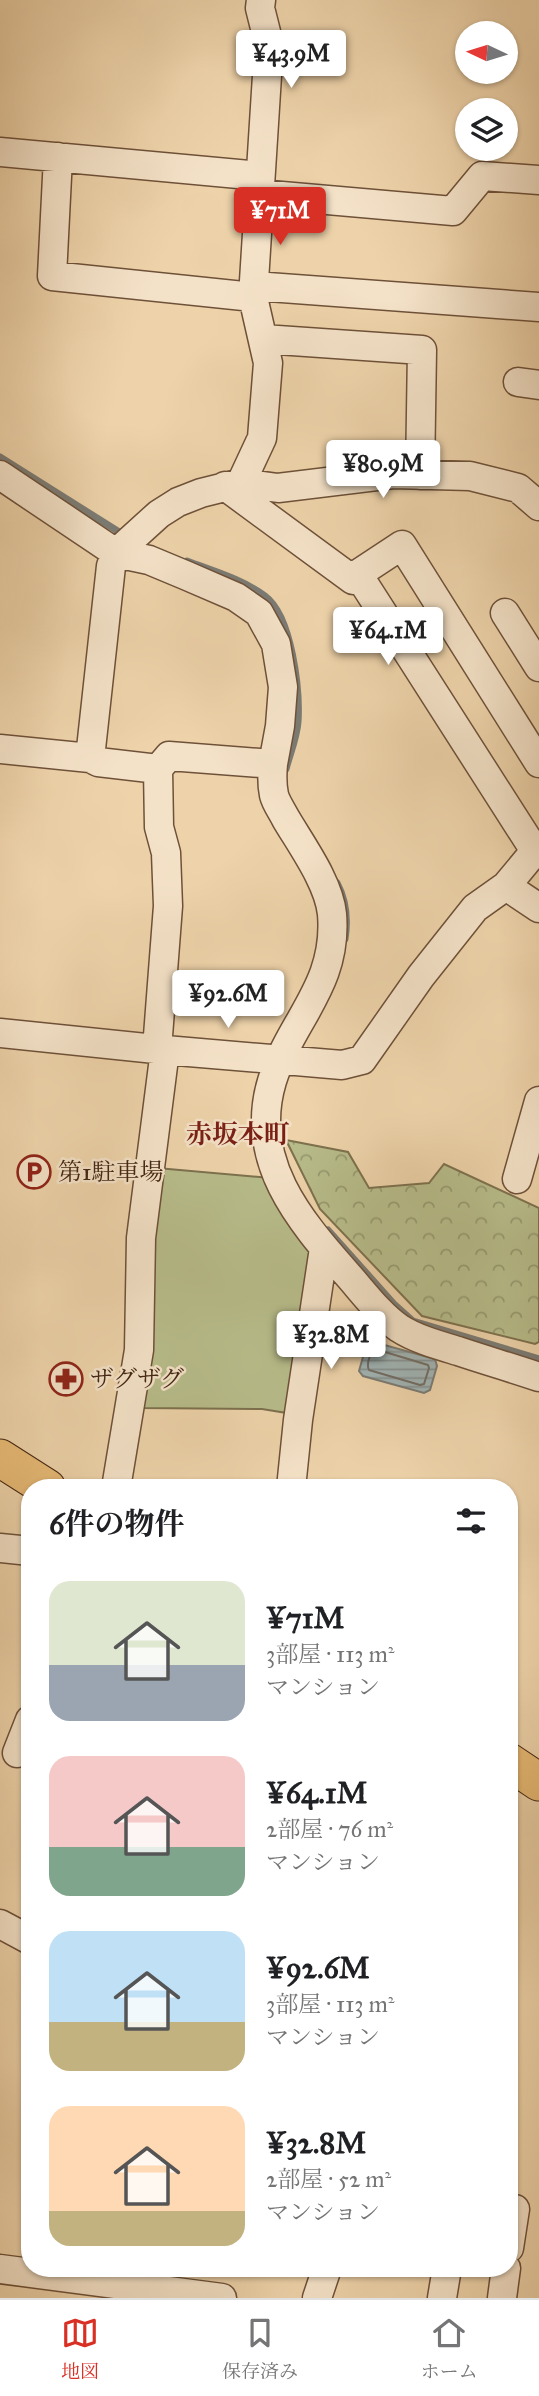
<!DOCTYPE html>
<html lang="ja">
<meta charset="utf-8">
<style>
body{margin:0;font-family:"IM FELL Great Primer","Noto Serif JP",serif;background:#f6f6f6;color:#202124;height:100vh;display:flex;flex-direction:column;font-size:26px;white-space:nowrap}
*{box-sizing:border-box;margin:0}
p{font-size:23px;color:#757577}
.icon{flex:none;width:38px;height:38px;fill:none;stroke:currentColor;stroke-width:2;stroke-linecap:round;stroke-linejoin:round}
.map{position:relative;flex:1;overflow:hidden}
.details{position:absolute;left:21px;top:1479px;width:497px;height:798px;display:flex;flex-direction:column;background:#fff;border-radius:28px;box-shadow:0 2px 5px #0004}
.details>*{flex:none}
.needle{width:46px;rotate:274deg}
.fabs{position:absolute;left:455px;top:21px;display:grid;gap:14px}
.fabs a{display:grid;place-items:center;width:63px;height:63px;border-radius:50%;background:#fff;box-shadow:0 2px 5px #0004;font-size:35px}
.price{position:absolute;translate:-50% -60px;padding:0 16px;border-radius:7px;background:#fff;color:#222;font-size:23px;line-height:46px;filter:drop-shadow(0 2px 4px #0008)}
.price::after{content:'';position:absolute;left:50%;top:42px;width:21px;height:16px;margin-left:-10px;background:inherit;clip-path:polygon(0 0,100% 0,50% 100%)}
.price.on{background:#d93025;color:#fff}
ul{padding:0;list-style:none}
li{display:flex;align-items:center;gap:21px;height:175px;padding:0 28px}
li span{display:grid;place-items:center;flex:none;width:196px;height:140px;border-radius:21px;color:#555}
li>.icon{margin-inline-start:auto}
span .icon{width:84px;height:84px;fill:#fffc;stroke-width:1}
li b{font-size:30px}
h2{display:flex;justify-content:space-between;align-items:center;height:84px;padding:0 28px;font-size:30px}
.tab-bar{display:flex;justify-content:space-around;align-items:center;height:98px;border-top:2px solid #e0e0e0;background:#fff;font-size:19px;color:#757577}
.tab-bar a{display:grid;justify-items:center;gap:4px}
.tab-bar .on{color:#d93025}
.map>svg:first-child{display:block}
</style>
<div class="map">
<svg width="539" height="2298" viewBox="0 0 539 2298">
<defs>
<pattern id="forest-crowns" width="20" height="18" patternUnits="userSpaceOnUse" patternTransform="scale(1.75)"><rect width="20" height="18" fill="#b7bc8a"/><path d="M2 6a3 3 0 1 1 6 0M12 15a3 3 0 1 1 6 0" fill="none" stroke="#969970"/></pattern>
<pattern id="water-rules" width="6" height="5" patternUnits="userSpaceOnUse" patternTransform="scale(1.75)"><rect width="6" height="5" fill="#a0b4b5"/><path d="M0 2.5h6" fill="none" stroke="#849292"/></pattern>
</defs>
<rect width="100%" height="100%" fill="#eed3aa"/>
<filter id="stains"><feTurbulence type="fractalNoise" baseFrequency=".00286" numOctaves="4"/><feColorMatrix values="0 0 0 0 .2 0 0 0 0 .09 0 0 0 0 .02 0 0 0 .5 -.17"/></filter>
<radialGradient id="worn" r=".72"><stop offset=".6" stop-color="#630" stop-opacity="0"/><stop offset="1" stop-color="#630" stop-opacity=".3"/></radialGradient>
<path fill="url(#forest-crowns)" stroke="#7d714e" stroke-width="2" d="M286,1140l62,12 21,36 60,-5 15,-19 95,44v134l-4,2 -113,-28 -102,-107z"/>
<path fill="#b7bc8a" stroke="#7d714e" stroke-width="2" d="M157,1168l113,10 46,70 -23,166 -31,-5 -121,-1z"/>
<path fill="url(#water-rules)" stroke="#7b7b74" stroke-width="2" d="M370,1341l65,18 2,7 -7,24 -6,3 -61,-17 -4,-5 8,-28z"/>
<g fill="none" stroke-linecap="round" stroke-linejoin="round">
<path stroke="#726d64" stroke-width="2" d="M375,1349l53,16 1,3 -5,16 -4,1 -51,-15c-3,-5 1,-18 6,-21z"/>
<path stroke="#7b7b74" stroke-width="7" d="M0,457l124,78
M187,561c26,10 55,18 78,35 27,20 35,94 33,126 -1,15 -8,32 -12,47
M337,883c9,17 11,37 8,56
M328,1230l66,74 19,17 126,38"/>
<defs>
<path id="minor" d="M0,152l260,24
M58,157l-6,119 201,21
M259,194l194,17 29,-35 57,4
M254,286l285,21
M263,339l159,11 -2,125
M518,382l21,3
M0,475l116,78 33,7 36,15 51,22 23,16 17,31 7,43 -3,39 -7,38 -104,-8 -11,13 -60,-7 -8,-4 -90,-9
M241,483l21,-45 6,-75 -15,-66 16,-253 -9,-36 1,-8
M361,579l-3,-5 44,-29 137,218
M505,613l34,54
M90,758l21,-192 5,-13 43,-39 19,-12 23,-9 40,-10 37,5 115,-14 77,2 48,12 21,18
M273,764c-1,10 -1,21 1,31 2,8 8,16 12,24 16,27 43,64 46,95 6,72 -41,105 -60,167 -24,79 27,139 75,193 16,18 32,40 52,54 17,11 39,17 59,23 27,9 54,17 81,26
M506,886l33,22
M0,1033l165,17 177,15 20,-5 59,-84 54,-68 31,-22 29,-35 -174,-272 -8,1 -128,-94
M157,1049l11,-143 -2,-53 -7,-26 -1,-58
M517,1179l22,-78
M116,1488l23,-138 2,-112 24,-188
M291,1488l7,-68 26,-172
M0,1548l30,3
M17,1753l13,-33
M0,1924l30,16
M509,2248l6,-39
M0,2269l222,29
M317,2298l10,-30
M442,2298l5,-30
M502,2298l4,-30"/>
<path id="major" d="M0,1458l47,30
M509,1762l30,20"/>
</defs>
<use href="#minor" stroke="#6e5139" stroke-width="31"/>
<use href="#major" stroke="#432613" stroke-width="39"/>
<use href="#minor" stroke="#f4e2c8" stroke-width="28"/>
<use href="#major" stroke="#e7ba75" stroke-width="37"/>
</g>
<defs>
<symbol id="parking-ring" viewBox="-11 -11 22 22"><circle r="9.5" fill="#f4e2c8" stroke="#8f2418" stroke-width="1.5"/><path d="M-3.5-5.5H1a3.5 3.5 0 0 1 0 7H-1V5.5H-3.5ZM-1-3.4V-.6H.8a1.4 1.4 0 0 0 0-2.8Z" fill="#8f2418"/></symbol>
<symbol id="pharmacy-ring" viewBox="-11 -11 22 22"><circle r="9.5" fill="#f4e2c8" stroke="#8f2418" stroke-width="1.5"/><path d="M-2-6h4v4h4v4h-4v4h-4v-4h-4v-4h4Z" fill="#8f2418"/></symbol>
</defs>
<g fill-rule="evenodd">
<use href="#parking-ring" x="15" y="1153" width="38" height="38"/>
<use href="#pharmacy-ring" x="47" y="1360" width="38" height="38"/>
</g>
<g text-anchor="middle" dominant-baseline="central" stroke-width="5" stroke-linejoin="round" paint-order="stroke">
<g font-size="24" fill="#432613" stroke="#f4e2c8" text-anchor="start">
<text x="58" y="1172">第1駐車場</text>
<text x="90" y="1379">ザグザグ</text>
</g>
<g font-size="26" font-weight="bold" fill="#7a1f14" stroke="#f4e2c8">
<text x="238" y="1134">赤坂本町</text>
</g>
</g>
<rect width="100%" height="100%" filter="url(#stains)"/>
<rect width="100%" height="100%" fill="url(#worn)"/>
</svg>
<div class="fabs">
<a><svg class="needle" viewBox="-14 -14 28 28"><path d="M0-13l5 13h-10z" fill="#e53935"/><path d="M0 13l5-13h-10z" fill="#757577"/></svg></a>
<a><svg class="icon" aria-label="layers" viewBox="0 0 24 24"><path d="M12 4l9 5-9 5-9-5zM3 14l9 5 9-5"/></svg></a>
</div>
<b class="price" style="left:291px;top:90px">¥43.9M</b>
<b class="price on" style="left:280px;top:247px">¥71M</b>
<b class="price" style="left:383px;top:500px">¥80.9M</b>
<b class="price" style="left:388px;top:667px">¥64.1M</b>
<b class="price" style="left:228px;top:1030px">¥92.6M</b>
<b class="price" style="left:331px;top:1371px">¥32.8M</b>
<section class="details">
<h2>6件の物件<svg class="icon" aria-label="filters" viewBox="0 0 24 24"><path d="M4 7h16M4 17h16"/><circle cx="9" cy="7" r="2"/><circle cx="15" cy="17" r="2"/></svg></h2>
<ul>
<li><span style="background:linear-gradient(#dfe7d0 60%,#9aa5b1 0)"><svg class="icon" aria-label="home" viewBox="0 0 24 24"><path d="M3 11l9-7 9 7M6 9v11h12V9"/></svg></span><div><b>¥71M</b><p>3部屋 · 113 m²</p><p>マンション</p></div></li>
<li><span style="background:linear-gradient(#f6c9c9 65%,#7fa58c 0)"><svg class="icon" aria-label="home" viewBox="0 0 24 24"><path d="M3 11l9-7 9 7M6 9v11h12V9"/></svg></span><div><b>¥64.1M</b><p>2部屋 · 76 m²</p><p>マンション</p></div></li>
<li><span style="background:linear-gradient(#bfe0f5 65%,#c2b280 0)"><svg class="icon" aria-label="home" viewBox="0 0 24 24"><path d="M3 11l9-7 9 7M6 9v11h12V9"/></svg></span><div><b>¥92.6M</b><p>3部屋 · 113 m²</p><p>マンション</p></div></li>
<li><span style="background:linear-gradient(#ffd9b3 75%,#c2b280 0)"><svg class="icon" aria-label="home" viewBox="0 0 24 24"><path d="M3 11l9-7 9 7M6 9v11h12V9"/></svg></span><div><b>¥32.8M</b><p>2部屋 · 52 m²</p><p>マンション</p></div></li>
</ul>
</section>
</div>
<nav class="tab-bar">
<a class="on"><svg class="icon" aria-label="map" viewBox="0 0 24 24"><path d="M3 6l6-2 6 2 6-2v14l-6 2-6-2-6 2zM9 4v14M15 6v14"/></svg>地図</a>
<a><svg class="icon" aria-label="saved" viewBox="0 0 24 24"><path d="M7 4h10v16l-5-4-5 4z"/></svg>保存済み</a>
<a><svg class="icon" aria-label="home" viewBox="0 0 24 24"><path d="M3 11l9-7 9 7M6 9v11h12V9"/></svg>ホーム</a>
</nav>
